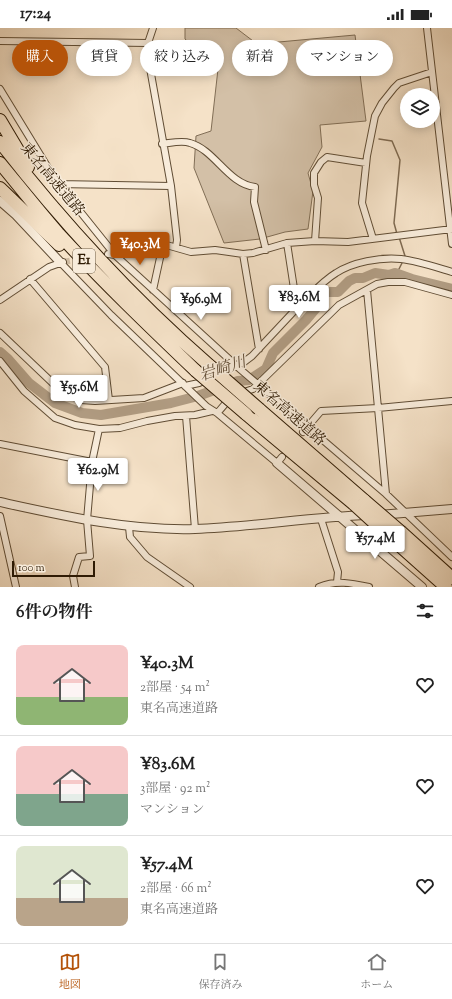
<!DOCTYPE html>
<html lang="ja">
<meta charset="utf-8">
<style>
body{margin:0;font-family:"Sorts Mill Goudy","Noto Serif JP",serif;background:#f6f6f6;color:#222;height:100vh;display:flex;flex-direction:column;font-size:15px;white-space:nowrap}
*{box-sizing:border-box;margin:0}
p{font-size:13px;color:#767676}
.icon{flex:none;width:22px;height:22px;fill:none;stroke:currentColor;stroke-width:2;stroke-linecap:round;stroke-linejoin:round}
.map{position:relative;height:559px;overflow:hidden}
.drawer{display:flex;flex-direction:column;background:#fff;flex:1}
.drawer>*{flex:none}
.hud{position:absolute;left:12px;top:12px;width:428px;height:36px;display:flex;gap:8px}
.fabs{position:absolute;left:400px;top:60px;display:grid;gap:8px}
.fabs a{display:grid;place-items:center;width:40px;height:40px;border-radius:50%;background:#fff;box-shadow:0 2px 10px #0003;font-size:20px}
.scale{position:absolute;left:12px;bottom:10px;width:83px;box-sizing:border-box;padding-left:4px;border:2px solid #2f1b04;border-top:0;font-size:11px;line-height:14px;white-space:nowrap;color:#2f1b04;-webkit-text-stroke:3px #f8ecdb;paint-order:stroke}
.price{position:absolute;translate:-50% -34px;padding:0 9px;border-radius:4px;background:#fff;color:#222;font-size:13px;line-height:26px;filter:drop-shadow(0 1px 2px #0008)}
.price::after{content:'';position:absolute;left:50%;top:24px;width:12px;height:9px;margin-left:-6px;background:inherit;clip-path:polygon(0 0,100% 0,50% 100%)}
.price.current{background:#b45309;color:#fff}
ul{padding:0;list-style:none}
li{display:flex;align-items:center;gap:12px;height:100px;padding:0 16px}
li+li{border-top:1px solid #e0e0e0}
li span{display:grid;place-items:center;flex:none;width:112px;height:80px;border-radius:8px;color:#555}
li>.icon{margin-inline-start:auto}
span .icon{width:48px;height:48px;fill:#fffc;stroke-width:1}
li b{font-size:17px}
h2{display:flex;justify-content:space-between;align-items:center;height:48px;padding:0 16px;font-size:17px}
.tag{padding:0 14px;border-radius:18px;background:#fff;box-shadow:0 2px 10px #0003;font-size:14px;line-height:36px}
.tag.current{background:#b45309;color:#fff}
.status{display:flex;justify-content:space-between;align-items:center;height:28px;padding:0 20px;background:#fff;direction:ltr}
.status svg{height:11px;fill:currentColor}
.tabs{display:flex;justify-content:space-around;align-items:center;height:56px;border-top:1px solid #e0e0e0;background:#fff;font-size:11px;color:#767676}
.tabs a{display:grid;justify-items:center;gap:2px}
.tabs .current{color:#b45309}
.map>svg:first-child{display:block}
</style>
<div class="status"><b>17:24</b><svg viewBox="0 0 49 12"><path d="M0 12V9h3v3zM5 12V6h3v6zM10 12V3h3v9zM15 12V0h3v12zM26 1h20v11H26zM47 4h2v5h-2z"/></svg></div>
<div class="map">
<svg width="452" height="559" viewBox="0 0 452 559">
<rect width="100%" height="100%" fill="#f5e2c8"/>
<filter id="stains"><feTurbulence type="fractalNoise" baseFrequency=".005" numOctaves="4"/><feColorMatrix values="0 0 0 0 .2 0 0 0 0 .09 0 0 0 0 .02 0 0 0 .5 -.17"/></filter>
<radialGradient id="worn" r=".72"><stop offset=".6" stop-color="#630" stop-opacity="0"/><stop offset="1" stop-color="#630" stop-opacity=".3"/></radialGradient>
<path fill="#d3c0a7" stroke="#816e56" d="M185,0h51l21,16 98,-9 11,86 -46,4 2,22 -14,26 5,18 -5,38 -23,3 -25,7 -36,4 -30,-75 2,-32 15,-5 7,-62 -33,-30z"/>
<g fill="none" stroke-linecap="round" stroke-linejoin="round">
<path stroke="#7e6a51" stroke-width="1.5" d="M379,111l13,2 8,19 -6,63 3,11
M399,209l6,19 -1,2
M395,245l4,-4 4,-8"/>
<path stroke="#b29e85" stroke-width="10" d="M0,324l8,7 21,24 26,20 27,10 19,2 70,-12 27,-7 40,-15 11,-1 17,-11 7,-16 33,-33 10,-12 2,-10 5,-6h15l11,-11 6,-3h8l12,-5 14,2 6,-2 17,6 40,10"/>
<path stroke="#cdbaa1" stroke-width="6" stroke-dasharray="6 3" stroke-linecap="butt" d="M64,234l18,-4"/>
<defs>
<path id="minor" d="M153,0l-5,15v14l23,129 6,54 -1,7
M427,0l25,216
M0,13l148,2
M0,61l58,95 57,71 126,115 145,124 66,63
M162,116c9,-1 20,-4 28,-1 25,7 38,41 65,44l-1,15 12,48
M27,125l9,-5
M58,156l113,2
M373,211l-11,-36 5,-47 8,-40 7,-13 12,-15 5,-5 33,-11
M315,213l3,-43 -4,-13v-12l7,-11 6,-5 39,6
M108,226l7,1 48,-11 28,8 24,-2 28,4 10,-1 34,-10 28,-2 33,1 104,-13
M243,226l16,95
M60,234l51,53 95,91 11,7 60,50 5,-6
M30,251l75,88 4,33
M153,262l10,-46
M367,262l19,204
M0,272l49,-33 14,-5
M297,280c13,-12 24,-26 39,-35 17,-11 44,-16 65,-14 17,2 34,8 51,13
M0,305l61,58 20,9 14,1 49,-3 39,-15
M0,333l24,30 31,27 20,7 24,4
M218,346l26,-12 8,-6 45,-48 -10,-65
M185,358l14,-3 7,-3
M241,365l12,-4 86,-84 38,-21 11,-2h17l47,13
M217,385c5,-4 8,-11 14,-14
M186,388l9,113
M303,404l18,-21 57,-3 74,-7
M0,416l92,18
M0,488l16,71
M321,491l17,53 -1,10
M129,499l1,10 17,20 43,30
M75,559l-2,-11 6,-19 11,-1 -3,-36 5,-58 7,-33 21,-1 27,-7 28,-5 20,-1 17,-4
M319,559c18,-7 32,-4 50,0"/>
<path id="tertiary" d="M0,173l16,14 44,47
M277,435l145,124
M0,474c64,14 129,29 195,27 58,-2 115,-12 173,-14
M379,487l73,-6"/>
<path id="motorway" d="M0,92l28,47
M0,114c63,81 133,157 210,224
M0,135c19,23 38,47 58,70 44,48 91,93 138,138
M0,160l59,57
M259,381l106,92
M246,386l109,91
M401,504l51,46
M390,509l56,50"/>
</defs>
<use href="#minor" stroke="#604d35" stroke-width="8"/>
<use href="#tertiary" stroke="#604d35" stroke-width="10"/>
<use href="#motorway" stroke="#2f1b04" stroke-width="14"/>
<use href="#minor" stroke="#f8ecdb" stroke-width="6"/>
<use href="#tertiary" stroke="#f8ecdb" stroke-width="8"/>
<use href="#motorway" stroke="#f5e2c8" stroke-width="12"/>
<defs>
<path id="motorway-bridge" d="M210,338l49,43
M196,343l50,43
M365,473l36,31
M355,477l35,32"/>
</defs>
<use href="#motorway-bridge" stroke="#2f1b04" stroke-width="14" stroke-linecap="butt"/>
<use href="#motorway-bridge" stroke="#f5e2c8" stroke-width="12"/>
</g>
<g text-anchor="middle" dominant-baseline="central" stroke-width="3" stroke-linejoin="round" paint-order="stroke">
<rect fill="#f8ecdb" stroke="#6b5a44" stroke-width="1" x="73" y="221" width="22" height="24" rx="3"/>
<g font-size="14" font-weight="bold" fill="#2f1b04">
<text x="84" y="233">E1</text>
</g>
<g font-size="15" fill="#2f1b04" stroke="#f8ecdb">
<text transform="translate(52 152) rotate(50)">東名高速道路</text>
<text transform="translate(289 386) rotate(41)">東名高速道路</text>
</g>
<g font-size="16" font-style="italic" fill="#634f38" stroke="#f8ecdb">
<text transform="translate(223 342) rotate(-18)">岩崎川</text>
</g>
</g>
<rect width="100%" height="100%" filter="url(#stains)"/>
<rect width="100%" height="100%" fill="url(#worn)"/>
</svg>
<div class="fabs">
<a><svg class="icon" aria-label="layers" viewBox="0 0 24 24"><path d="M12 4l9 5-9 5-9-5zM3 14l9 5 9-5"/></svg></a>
</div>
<div class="scale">100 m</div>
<b class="price current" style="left:140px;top:238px">¥40.3M</b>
<b class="price" style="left:299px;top:291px">¥83.6M</b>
<b class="price" style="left:201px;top:293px">¥96.9M</b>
<b class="price" style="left:79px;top:381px">¥55.6M</b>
<b class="price" style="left:98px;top:464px">¥62.9M</b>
<b class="price" style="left:375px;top:532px">¥57.4M</b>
<div class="hud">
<a class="tag current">購入</a>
<a class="tag">賃貸</a>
<a class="tag">絞り込み</a>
<a class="tag">新着</a>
<a class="tag">マンション</a>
</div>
</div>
<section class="drawer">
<h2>6件の物件<svg class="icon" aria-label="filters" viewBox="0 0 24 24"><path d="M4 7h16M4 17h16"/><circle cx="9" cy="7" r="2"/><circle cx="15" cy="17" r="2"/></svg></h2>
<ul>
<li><span style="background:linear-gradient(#f6c9c9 65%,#8fb573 0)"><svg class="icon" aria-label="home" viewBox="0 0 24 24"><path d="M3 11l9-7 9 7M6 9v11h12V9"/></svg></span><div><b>¥40.3M</b><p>2部屋 · 54 m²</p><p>東名高速道路</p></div><svg class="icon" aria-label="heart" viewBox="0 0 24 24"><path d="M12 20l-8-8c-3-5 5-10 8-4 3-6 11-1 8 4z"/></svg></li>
<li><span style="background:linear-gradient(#f6c9c9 60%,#7fa58c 0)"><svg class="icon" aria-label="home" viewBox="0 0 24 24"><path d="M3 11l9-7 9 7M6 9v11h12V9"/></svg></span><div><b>¥83.6M</b><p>3部屋 · 92 m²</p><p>マンション</p></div><svg class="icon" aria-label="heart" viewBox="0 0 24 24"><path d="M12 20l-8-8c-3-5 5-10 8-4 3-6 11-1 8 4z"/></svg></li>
<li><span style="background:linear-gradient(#dfe7d0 65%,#b9a48a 0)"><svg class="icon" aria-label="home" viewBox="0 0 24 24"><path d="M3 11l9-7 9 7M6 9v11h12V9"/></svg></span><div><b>¥57.4M</b><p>2部屋 · 66 m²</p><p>東名高速道路</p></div><svg class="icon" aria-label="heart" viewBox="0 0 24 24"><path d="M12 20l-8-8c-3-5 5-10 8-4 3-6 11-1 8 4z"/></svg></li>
</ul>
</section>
<nav class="tabs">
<a class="current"><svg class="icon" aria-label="map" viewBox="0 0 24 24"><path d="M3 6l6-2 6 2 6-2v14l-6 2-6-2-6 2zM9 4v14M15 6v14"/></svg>地図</a>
<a><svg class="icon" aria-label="saved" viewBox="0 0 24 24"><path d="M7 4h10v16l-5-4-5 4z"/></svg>保存済み</a>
<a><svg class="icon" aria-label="home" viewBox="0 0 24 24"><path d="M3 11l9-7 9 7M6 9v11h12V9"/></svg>ホーム</a>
</nav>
